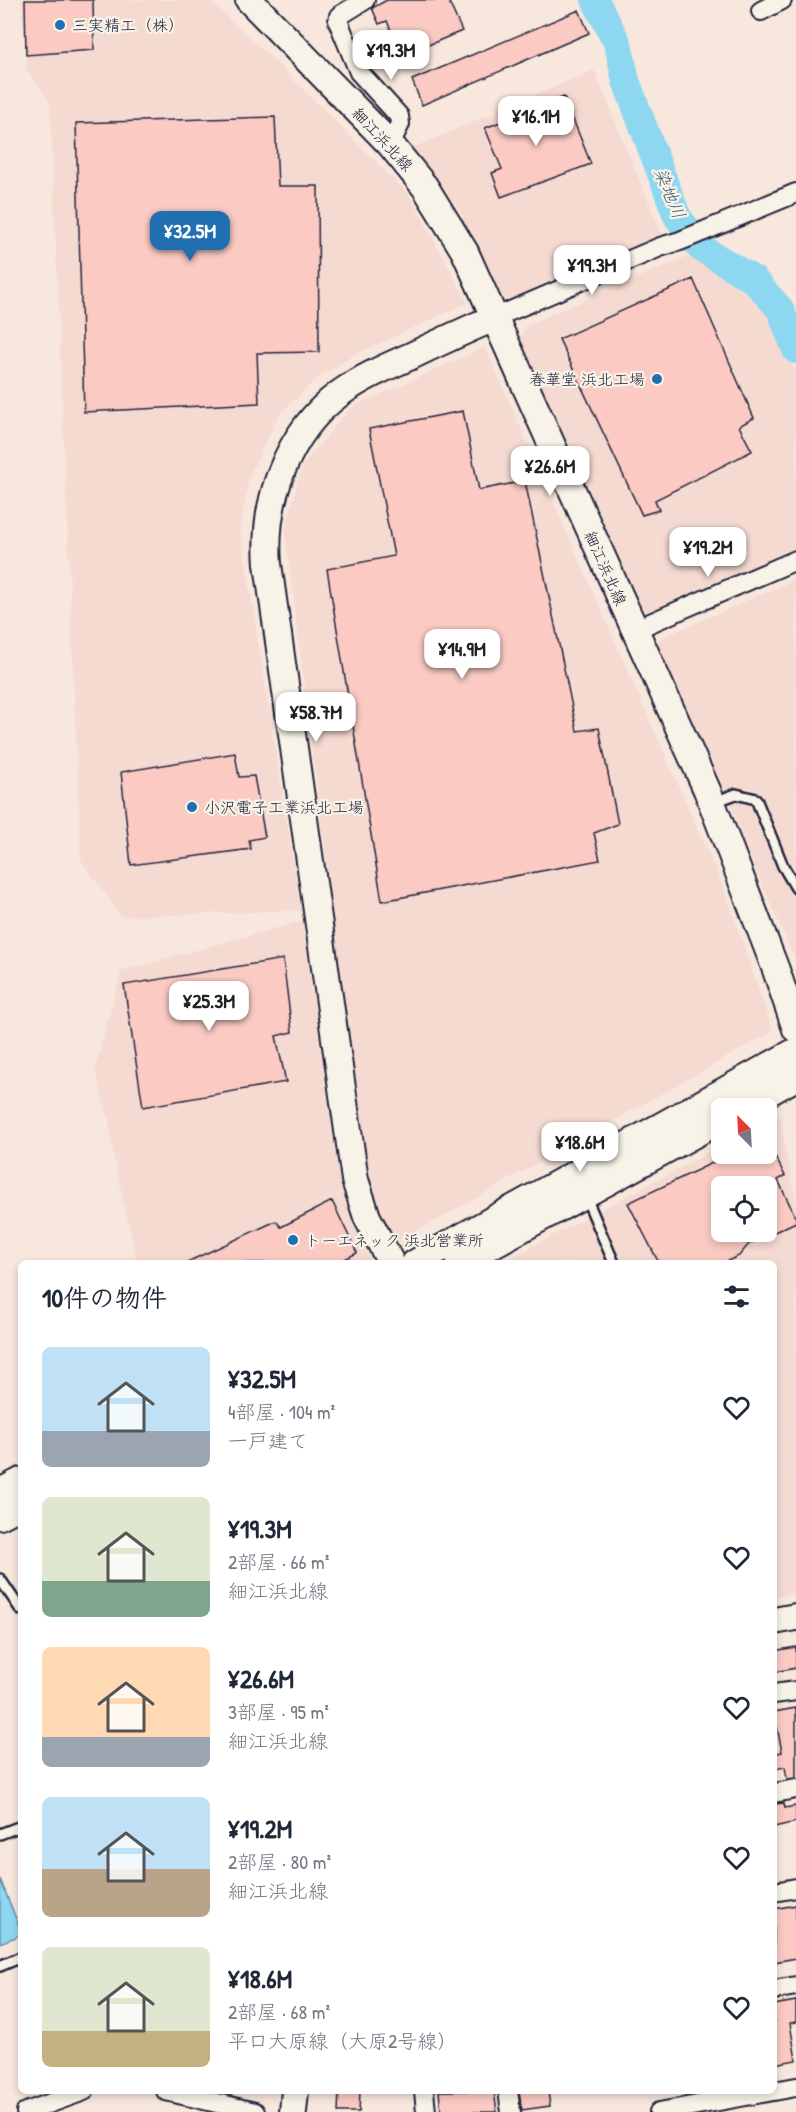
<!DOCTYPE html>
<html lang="ja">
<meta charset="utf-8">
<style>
body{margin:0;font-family:"Patrick Hand","Klee One",sans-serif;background:#f6f6f7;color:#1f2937;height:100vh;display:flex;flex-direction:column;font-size:22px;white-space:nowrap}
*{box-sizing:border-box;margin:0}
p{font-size:20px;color:#747a83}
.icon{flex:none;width:33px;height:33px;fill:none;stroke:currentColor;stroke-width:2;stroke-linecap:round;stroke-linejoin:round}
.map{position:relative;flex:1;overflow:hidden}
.side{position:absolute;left:18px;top:1260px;width:759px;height:834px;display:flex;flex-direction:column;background:#fff;border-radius:9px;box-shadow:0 3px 9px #0003}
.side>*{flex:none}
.needle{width:39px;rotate:336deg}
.buttons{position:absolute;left:711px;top:1098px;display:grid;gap:12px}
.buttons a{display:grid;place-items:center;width:66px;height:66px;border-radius:9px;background:#fff;box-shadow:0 3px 9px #0003;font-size:30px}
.price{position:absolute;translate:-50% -51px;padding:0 14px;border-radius:12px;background:#fff;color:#222;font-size:20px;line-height:39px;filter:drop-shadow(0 2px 3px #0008)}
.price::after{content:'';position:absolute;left:50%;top:36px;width:18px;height:14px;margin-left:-9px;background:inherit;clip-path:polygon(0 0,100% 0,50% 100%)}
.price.current{background:#1f6fb2;color:#fff}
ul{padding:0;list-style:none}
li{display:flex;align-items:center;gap:18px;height:150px;padding:0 24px}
li span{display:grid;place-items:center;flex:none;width:168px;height:120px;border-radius:9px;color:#555}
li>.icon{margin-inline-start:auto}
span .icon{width:72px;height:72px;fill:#fffc;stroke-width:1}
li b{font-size:26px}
h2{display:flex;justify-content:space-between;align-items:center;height:72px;padding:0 24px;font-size:26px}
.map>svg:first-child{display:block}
</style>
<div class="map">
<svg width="796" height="2112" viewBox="0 0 796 2112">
<rect width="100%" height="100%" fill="#f8e7dd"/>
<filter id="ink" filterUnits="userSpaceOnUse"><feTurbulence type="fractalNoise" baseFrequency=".0167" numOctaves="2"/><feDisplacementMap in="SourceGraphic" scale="12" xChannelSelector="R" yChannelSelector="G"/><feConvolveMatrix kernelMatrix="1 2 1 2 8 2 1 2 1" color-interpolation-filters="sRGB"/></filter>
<g filter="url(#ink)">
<path fill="#f5dad2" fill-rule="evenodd" d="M21,0h188l71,66 131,131 57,106 -114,52 -38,24 -38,37 -28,58 -10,54 61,382 -179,7 -41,-57 -31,-758 -23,-32z
M594,70l68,164 -147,69 -12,-6 -44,-87 -47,-62z
M693,254l62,37 16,16 25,65v175l-146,67 -10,-6 -121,-269 10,-15z
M485,347l240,544 48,140 -375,211 -11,-6 -19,-36 -83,-669 17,-65 48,-58z
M796,579v382l-52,-117 -17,-52 -73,-141 5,-12z
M302,921l39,269 29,69 -9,4h-224l-24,-110 -4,-32 -14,-52 26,-98z
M779,1115l17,86v391l-22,5v-334h-273l220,-117 1,8h44l1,-32zM722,1186h44v46h-44z"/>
<path fill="#8ed7f0" stroke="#638fa8" stroke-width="1.5" d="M0,1879l21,52v4l-21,8z"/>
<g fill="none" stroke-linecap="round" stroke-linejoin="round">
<path stroke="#8ed7f0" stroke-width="28" d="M595,0l23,44 8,37 51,135 24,32 53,32 26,29 16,41"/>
</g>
<path fill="#facac3" stroke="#22223b" stroke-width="1.5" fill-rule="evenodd" d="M25,0h68l1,50 -68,5z
M387,0h61l14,31 -60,25 -15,-35 -8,3 -7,-16z
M579,10l10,23 -167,72 -10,-25z
M564,97l27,67 -90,33 -9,-24 10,-4 -17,-41z
M275,117l3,69h40l1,166 -62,1 2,50 -175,9 -8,-289z
M693,279l61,139 -15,8 13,25 -97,49 4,10 -17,5 -83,-176z
M463,411l16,79 46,-9 52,250 22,-3 19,96 -24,9 6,27 -218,41 -55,-332 67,-13 -25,-127z
M235,753l4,24 15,-1 11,61 -16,3 2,9 -120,16 -10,-93z
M283,959l9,73 -16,4 10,46 -143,25 -19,-122z
M731,1154h43l11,22 -7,4 18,38v4l-47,22 -10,12 -16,7h-64l-31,-60zM722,1186h44v46h-44z
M332,1201l25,52 -20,10h-152l91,-42 5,6z
M796,1647v21l-22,4v-21z
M796,1708v70l-9,1 -2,-12 -11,2v-15l8,-2 -5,-25 -3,1v-16z
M784,1803l1,5 11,-2v16l-22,5v-23z
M796,1905v53l-22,4v-53z
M796,2001v21l-6,1 6,37 -22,4v-59z
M339,2091h21l-1,21h-21z
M439,2091h55l3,21h-56z
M519,2091h29l2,15 -28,4z"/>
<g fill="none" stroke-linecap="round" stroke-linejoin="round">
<defs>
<path id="lane" d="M714,802l22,-8 20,5 27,67 13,22
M585,1195l29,68
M0,1579l21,31
M0,1834l21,-8
M0,1966l21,-9"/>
<path id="street" d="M365,0l-26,16 -1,5 21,51 40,44 1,8 -10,20
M761,11l21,-11
M494,318l166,-71 20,-6 116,-48
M634,630l162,-70
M774,1694l22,-3
M774,1793l22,-4
M774,1892l22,-4
M774,1990l22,-4
M166,2091l89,21
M424,2091l2,21
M508,2091l3,21
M774,2091l22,-4
M26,2112l58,-21
M659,2112l114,-21"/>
<path id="secondary" d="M249,0l141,144 35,43 40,65 242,538 69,180 20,59
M741,1108l55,-31
M391,1263l-24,-46 -12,-37 -87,-616c-5,-63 19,-131 71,-170 22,-16 47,-27 72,-38 27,-13 55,-26 83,-38
M415,1263l381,-212
M459,1263l263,-144
M0,1492l21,-11
M0,1516l21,-11
M774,1621l22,-4
M293,2112l2,-21"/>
</defs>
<use href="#lane" stroke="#22223b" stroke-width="14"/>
<use href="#street" stroke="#22223b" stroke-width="22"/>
<use href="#secondary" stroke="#22223b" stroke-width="30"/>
<use href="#lane" stroke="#f7f3e8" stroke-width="9"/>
<use href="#street" stroke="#f7f3e8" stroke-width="18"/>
<use href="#secondary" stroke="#f7f3e8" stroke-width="26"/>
</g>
</g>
<g fill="#1f6fb2" stroke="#f7f3e8" stroke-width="2">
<circle cx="60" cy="25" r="6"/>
<circle cx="657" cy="379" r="6"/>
<circle cx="192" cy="807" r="6"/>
<circle cx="293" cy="1240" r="6"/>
</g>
<g text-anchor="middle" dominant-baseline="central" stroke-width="4.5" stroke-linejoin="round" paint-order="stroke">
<g font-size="16" fill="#22223b" stroke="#f7f3e8" text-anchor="start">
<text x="72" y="25">三実精工（株）</text>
<text x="645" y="379" text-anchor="end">春華堂 浜北工場</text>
<text x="204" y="807">小沢電子工業浜北工場</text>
<text x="305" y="1240">トーエネック 浜北営業所</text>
</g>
<g font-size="16" fill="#22223b" stroke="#f7f3e8">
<text transform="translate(383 139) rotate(47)">細江浜北線</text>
<text transform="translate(606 568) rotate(66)">細江浜北線</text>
</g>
<g font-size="18" font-style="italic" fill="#425871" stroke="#f7f3e8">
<text transform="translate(670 193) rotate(67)">染地川</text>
</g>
</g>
</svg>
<div class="buttons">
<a><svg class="needle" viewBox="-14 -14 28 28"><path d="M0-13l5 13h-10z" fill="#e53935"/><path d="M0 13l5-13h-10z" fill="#747a83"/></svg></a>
<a><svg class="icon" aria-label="locate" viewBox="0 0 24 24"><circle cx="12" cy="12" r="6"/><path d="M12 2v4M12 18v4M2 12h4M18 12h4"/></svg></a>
</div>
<b class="price" style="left:391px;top:81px">¥19.3M</b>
<b class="price" style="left:536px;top:147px">¥16.1M</b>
<b class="price current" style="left:190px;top:262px">¥32.5M</b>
<b class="price" style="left:592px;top:296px">¥19.3M</b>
<b class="price" style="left:550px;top:497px">¥26.6M</b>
<b class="price" style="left:708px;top:578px">¥19.2M</b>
<b class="price" style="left:462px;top:680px">¥14.9M</b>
<b class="price" style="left:316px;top:743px">¥58.7M</b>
<b class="price" style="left:209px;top:1032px">¥25.3M</b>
<b class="price" style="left:580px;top:1173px">¥18.6M</b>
<section class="side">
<h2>10件の物件<svg class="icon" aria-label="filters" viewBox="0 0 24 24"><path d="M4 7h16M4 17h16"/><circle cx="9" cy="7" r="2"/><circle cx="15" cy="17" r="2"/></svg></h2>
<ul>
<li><span style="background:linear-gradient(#bfe0f5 70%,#9aa5b1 0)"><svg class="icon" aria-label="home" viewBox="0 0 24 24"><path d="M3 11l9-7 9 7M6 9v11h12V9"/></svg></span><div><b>¥32.5M</b><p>4部屋 · 104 m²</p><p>一戸建て</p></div><svg class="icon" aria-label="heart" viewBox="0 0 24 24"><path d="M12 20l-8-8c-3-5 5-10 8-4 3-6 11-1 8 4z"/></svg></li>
<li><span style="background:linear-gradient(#dfe7d0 70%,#7fa58c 0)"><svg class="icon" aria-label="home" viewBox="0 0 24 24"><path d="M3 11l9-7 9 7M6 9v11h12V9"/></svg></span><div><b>¥19.3M</b><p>2部屋 · 66 m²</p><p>細江浜北線</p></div><svg class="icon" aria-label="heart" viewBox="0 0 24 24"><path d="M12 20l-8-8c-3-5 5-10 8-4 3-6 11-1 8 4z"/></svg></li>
<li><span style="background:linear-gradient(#ffd9b3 75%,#9aa5b1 0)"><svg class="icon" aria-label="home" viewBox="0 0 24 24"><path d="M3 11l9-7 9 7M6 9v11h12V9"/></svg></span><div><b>¥26.6M</b><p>3部屋 · 95 m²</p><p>細江浜北線</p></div><svg class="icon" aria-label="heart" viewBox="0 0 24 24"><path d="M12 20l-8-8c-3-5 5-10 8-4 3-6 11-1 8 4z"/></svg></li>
<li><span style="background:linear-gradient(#bfe0f5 60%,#b9a48a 0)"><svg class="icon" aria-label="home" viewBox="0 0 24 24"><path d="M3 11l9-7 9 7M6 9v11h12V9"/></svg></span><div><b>¥19.2M</b><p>2部屋 · 80 m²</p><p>細江浜北線</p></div><svg class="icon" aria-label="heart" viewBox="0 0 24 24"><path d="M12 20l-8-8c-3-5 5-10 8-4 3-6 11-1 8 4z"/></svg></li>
<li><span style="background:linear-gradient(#dfe7d0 70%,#c2b280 0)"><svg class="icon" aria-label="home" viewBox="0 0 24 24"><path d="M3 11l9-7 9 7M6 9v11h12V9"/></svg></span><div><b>¥18.6M</b><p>2部屋 · 68 m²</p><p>平口大原線（大原2号線）</p></div><svg class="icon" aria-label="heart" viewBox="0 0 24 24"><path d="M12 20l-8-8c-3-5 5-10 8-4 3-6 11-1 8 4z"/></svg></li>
</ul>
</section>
</div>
